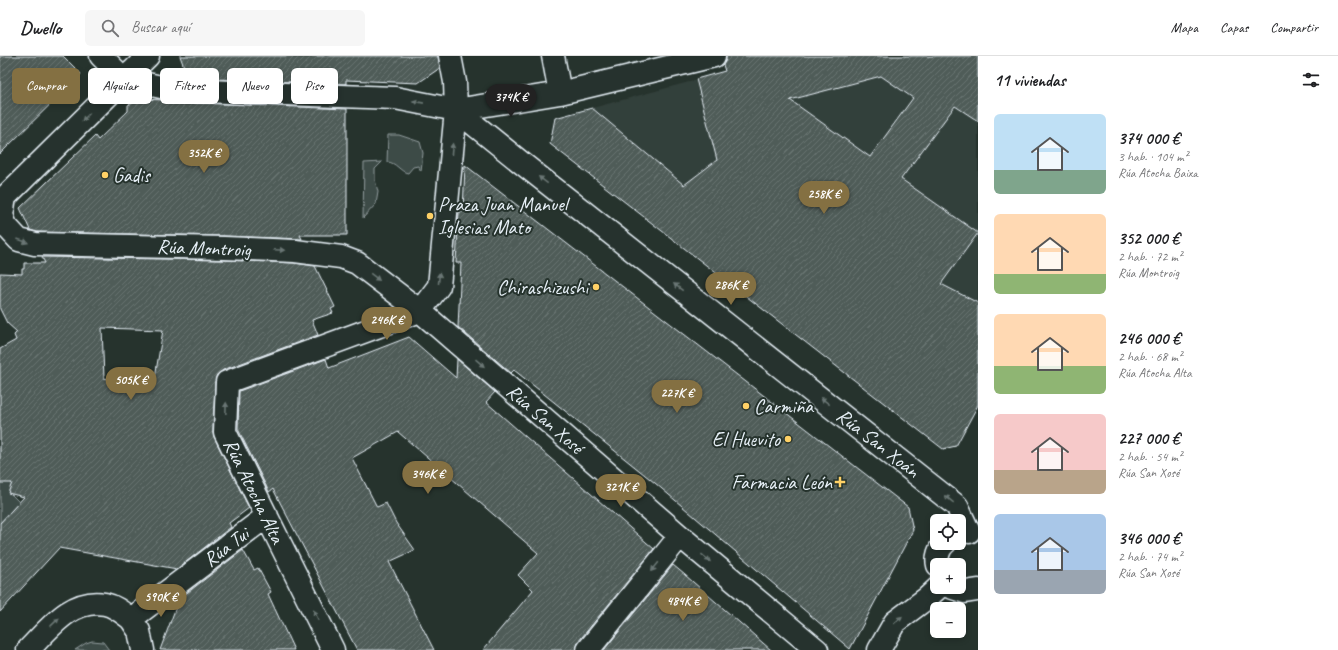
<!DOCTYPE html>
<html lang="es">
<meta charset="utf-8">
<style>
body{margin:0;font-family:Caveat,sans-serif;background:#f6f6f6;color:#202124;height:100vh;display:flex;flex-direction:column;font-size:15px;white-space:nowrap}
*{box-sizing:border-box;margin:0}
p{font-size:13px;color:#757577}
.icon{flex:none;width:22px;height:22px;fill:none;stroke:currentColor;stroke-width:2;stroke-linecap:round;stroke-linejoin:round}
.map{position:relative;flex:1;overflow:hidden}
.sheet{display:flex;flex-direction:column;background:#fff;width:360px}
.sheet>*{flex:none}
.top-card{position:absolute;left:12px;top:12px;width:380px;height:36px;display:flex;gap:8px}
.fabs{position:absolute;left:930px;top:458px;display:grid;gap:8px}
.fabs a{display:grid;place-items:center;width:36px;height:36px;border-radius:6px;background:#fff;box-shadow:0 2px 6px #0003;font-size:20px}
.price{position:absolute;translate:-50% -34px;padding:0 9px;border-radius:14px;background:#847042;color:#fff;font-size:13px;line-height:26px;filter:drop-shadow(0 1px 2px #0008)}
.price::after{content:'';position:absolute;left:50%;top:24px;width:12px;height:9px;margin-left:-6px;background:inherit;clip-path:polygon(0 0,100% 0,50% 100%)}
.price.active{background:#222;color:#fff}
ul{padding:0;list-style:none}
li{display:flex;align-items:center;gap:12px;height:100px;padding:0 16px}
li span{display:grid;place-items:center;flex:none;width:112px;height:80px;border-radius:6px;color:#555}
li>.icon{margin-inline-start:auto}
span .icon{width:48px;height:48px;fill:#fffc;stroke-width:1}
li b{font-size:17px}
h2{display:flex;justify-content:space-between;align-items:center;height:48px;padding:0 16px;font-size:17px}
.chip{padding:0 14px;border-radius:6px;background:#fff;box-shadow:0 2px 6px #0003;font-size:14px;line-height:36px}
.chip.active{background:#847042;color:#fff}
header{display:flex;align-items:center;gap:24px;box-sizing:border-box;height:56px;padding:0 20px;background:#fff;border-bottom:1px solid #e0e0e0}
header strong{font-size:19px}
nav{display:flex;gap:22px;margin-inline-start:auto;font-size:14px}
.search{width:280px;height:36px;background:#f6f6f6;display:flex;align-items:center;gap:10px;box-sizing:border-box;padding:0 14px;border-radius:6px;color:#757577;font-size:15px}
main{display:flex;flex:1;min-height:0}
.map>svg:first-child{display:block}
</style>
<header>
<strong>Dwello</strong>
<div class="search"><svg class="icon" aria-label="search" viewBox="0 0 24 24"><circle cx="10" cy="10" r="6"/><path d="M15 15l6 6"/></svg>Buscar aquí</div>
<nav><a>Mapa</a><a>Capas</a><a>Compartir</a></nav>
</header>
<main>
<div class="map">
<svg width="978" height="594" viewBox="0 0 978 594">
<defs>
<pattern id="building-hatch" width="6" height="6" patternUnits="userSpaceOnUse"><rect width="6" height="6" fill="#505c59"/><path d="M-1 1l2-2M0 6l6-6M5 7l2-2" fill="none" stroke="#697472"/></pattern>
</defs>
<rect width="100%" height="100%" fill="#26332d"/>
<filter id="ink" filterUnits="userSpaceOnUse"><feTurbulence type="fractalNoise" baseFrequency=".025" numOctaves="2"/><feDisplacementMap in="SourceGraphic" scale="8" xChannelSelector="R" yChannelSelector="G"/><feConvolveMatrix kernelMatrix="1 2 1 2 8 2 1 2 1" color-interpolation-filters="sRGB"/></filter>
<g filter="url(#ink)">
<path fill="#333f3a" d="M786,0h192v247l-36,-19 -2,2 -145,48 -245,-190 5,-26z"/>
<path fill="#3e4b47" stroke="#939ea0" d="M388,79h11l21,7 3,11 -2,18 -3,-5 -5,1 -5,6c-8,-1 -12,-11 -21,-11z
M382,106l-7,7v11l3,12 -2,12 -13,14 1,-55z
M23,391l-14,45 10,10 -19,21v-75z
M92,585l11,1 6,8h-34l11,-7z"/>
<path fill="url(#building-hatch)" stroke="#e8f1f8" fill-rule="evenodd" d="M0,0h63l18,18 -81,80z
M180,0h258l2,12 -22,15 -72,-3v4l-158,-6z
M726,0h252v65l-23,-15 -54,73 77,54 -37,51 37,19v102l-22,41 -13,3 -393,-305 5,-26 37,-10 92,77 33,-25 -21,-81 29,-8 -2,-6 3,-5zM881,20l32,22 -43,59 -80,-57z
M141,43l23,1 11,2 172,7v126h-47l2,4 -78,-3 -187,-4 -7,-2 -10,-22 75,-72 3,4 30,-29v-6z
M465,109l443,342 5,23 -63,119 -195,-166 -141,-113 -3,3 -53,-46 3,-64h-5l3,-51h4z
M42,201l182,3 70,3 21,3 20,41 -4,2 2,4 -21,7 6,15 -95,35 -6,5 -2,7 -2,50 1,5 35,71 -20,15 2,4 -54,42 -118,-21 -59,64v-89l24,-26 -16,-4 4,-10h-12v-134l16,-9 -2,-5 3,-3 -10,-9 -7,-14v-36l22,1v-5h2v-6h21zM102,272l61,2 -10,59 -49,-11z
M409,281l47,41 1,-19 38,33 -9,10 168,147 -76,93 -2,8h-93l50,-60 -15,-15 20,-22 -140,-121 -46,26 25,49 9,-4 10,20 19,27 -26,12 45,88h-77l-84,-161 -4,3 -31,-63 1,-38 87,-32 3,9z
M243,494l11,20 4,-2 13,24 -3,2 26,56h-134l19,-51z
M673,509l12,10 86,75h-167z"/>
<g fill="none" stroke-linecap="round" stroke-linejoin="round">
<defs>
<path id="street" d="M101,0l23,23
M553,0l7,37
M124,23l51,11 220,8 61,12 104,-17 154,-37
M456,54l67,54 434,342 12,26
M5,141l-3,18 4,11 13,14 16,4 189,4 71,3 46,6 16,6 63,48 260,225 137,114
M0,146l148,-146
M420,255l19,-25 17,-176 -1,-28 -5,-26
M938,509c-2,-7 1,-17 7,-22
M950,531l15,5 13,-2
M131,563l8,12 4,19
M28,594c21,-21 43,-52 77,-46 10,2 18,9 26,15l136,-103
M333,594l-108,-218 2,-50 193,-71
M588,594l92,-114
M879,594l16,-28 32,-24 12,-11"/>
</defs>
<use href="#street" stroke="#e8f1f8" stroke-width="25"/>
<use href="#street" stroke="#26332d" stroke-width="22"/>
</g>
<defs><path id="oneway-solid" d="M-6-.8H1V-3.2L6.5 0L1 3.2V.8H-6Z"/></defs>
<g fill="#6a7674">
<use href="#oneway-solid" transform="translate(418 46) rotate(-169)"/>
<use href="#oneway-solid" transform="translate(86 61) rotate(135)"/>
<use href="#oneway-solid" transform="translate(452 93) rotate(-84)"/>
<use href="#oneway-solid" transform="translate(543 124) rotate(-142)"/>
<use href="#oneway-solid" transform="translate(23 185) rotate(20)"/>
<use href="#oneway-solid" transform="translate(279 194) rotate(3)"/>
<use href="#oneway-solid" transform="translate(375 221) rotate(37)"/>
<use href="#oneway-solid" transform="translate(439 222) rotate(-85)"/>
<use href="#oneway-solid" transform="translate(678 231) rotate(-142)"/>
<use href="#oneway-solid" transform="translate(480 307) rotate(41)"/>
<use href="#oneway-solid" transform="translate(825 345) rotate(-142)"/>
<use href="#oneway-solid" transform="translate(226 352) rotate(-88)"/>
<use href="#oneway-solid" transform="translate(949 443) rotate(-141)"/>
<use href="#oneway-solid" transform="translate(706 502) rotate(40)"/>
<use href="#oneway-solid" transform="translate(655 511) rotate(129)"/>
<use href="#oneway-solid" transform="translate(316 559) rotate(-116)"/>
<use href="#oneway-solid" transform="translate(898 564) rotate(-42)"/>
<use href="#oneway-solid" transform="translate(55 566) rotate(-44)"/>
</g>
</g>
<g fill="#ffd166" stroke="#26332d" stroke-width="1.5">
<circle cx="105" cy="119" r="4"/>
<circle cx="430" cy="160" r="4"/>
<circle cx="596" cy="231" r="4"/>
<circle cx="746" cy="350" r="4"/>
<circle cx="788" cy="383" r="4"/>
<path d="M838 420h4v4h4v4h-4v4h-4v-4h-4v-4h4z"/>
</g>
<g text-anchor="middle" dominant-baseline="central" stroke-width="4" stroke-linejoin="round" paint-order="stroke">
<g font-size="20" fill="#e8f1f8" stroke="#26332d" text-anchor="start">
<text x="113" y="119">Gadis</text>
<text x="438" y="148">Praza Juan Manuel<tspan x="438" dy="23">Iglesias Mato</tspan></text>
<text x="588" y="231" text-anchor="end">Chirashizushi</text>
<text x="754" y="350">Carmiña</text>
<text x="780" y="383" text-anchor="end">El Huevito</text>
<text x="832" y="426" text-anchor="end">Farmacia León</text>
</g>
<g font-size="20" fill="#e8f1f8" stroke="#26332d">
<text transform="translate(204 192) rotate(2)">Rúa Montroig</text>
<text transform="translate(545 363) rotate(41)">Rúa San Xosé</text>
<text transform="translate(878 387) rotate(38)">Rúa San Xoán</text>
<text transform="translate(254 435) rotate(64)">Rúa Atocha Alta</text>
<text transform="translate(226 491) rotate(-37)">Rúa Tui</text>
</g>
</g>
</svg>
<div class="fabs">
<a><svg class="icon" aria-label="locate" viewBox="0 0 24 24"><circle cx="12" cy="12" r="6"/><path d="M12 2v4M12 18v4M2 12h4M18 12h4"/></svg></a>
<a>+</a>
<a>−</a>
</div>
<b class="price active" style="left:511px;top:62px">374K €</b>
<b class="price" style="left:204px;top:118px">352K €</b>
<b class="price" style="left:824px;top:159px">258K €</b>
<b class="price" style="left:731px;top:250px">286K €</b>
<b class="price" style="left:387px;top:285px">246K €</b>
<b class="price" style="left:131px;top:345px">505K €</b>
<b class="price" style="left:677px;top:358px">227K €</b>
<b class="price" style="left:428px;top:439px">346K €</b>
<b class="price" style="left:621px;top:452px">321K €</b>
<b class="price" style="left:161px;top:562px">590K €</b>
<b class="price" style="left:683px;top:566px">484K €</b>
<div class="top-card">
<a class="chip active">Comprar</a>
<a class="chip">Alquilar</a>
<a class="chip">Filtros</a>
<a class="chip">Nuevo</a>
<a class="chip">Piso</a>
</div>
</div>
<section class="sheet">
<h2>11 viviendas<svg class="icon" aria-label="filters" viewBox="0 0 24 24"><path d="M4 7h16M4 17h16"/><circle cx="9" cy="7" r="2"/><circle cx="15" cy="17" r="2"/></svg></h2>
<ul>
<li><span style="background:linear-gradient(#bfe0f5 70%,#7fa58c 0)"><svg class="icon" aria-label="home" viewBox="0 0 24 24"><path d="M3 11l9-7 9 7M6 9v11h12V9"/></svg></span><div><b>374 000 €</b><p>3 hab. · 104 m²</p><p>Rúa Atocha Baixa</p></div></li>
<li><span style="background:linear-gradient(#ffd9b3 75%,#8fb573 0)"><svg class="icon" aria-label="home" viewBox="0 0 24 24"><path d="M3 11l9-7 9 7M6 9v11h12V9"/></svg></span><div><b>352 000 €</b><p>2 hab. · 72 m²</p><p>Rúa Montroig</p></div></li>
<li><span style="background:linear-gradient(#ffd9b3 65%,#8fb573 0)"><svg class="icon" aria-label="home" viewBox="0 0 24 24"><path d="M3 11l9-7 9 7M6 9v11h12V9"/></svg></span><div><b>246 000 €</b><p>2 hab. · 68 m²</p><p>Rúa Atocha Alta</p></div></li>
<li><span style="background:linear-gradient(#f6c9c9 70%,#b9a48a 0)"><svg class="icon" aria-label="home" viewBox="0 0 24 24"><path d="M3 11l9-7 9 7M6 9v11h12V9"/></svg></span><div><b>227 000 €</b><p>2 hab. · 54 m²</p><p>Rúa San Xosé</p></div></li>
<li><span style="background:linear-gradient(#a9c7e8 70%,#9aa5b1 0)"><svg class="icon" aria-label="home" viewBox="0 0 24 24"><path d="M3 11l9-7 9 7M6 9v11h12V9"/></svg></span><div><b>346 000 €</b><p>2 hab. · 74 m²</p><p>Rúa San Xosé</p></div></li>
</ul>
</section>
</main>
